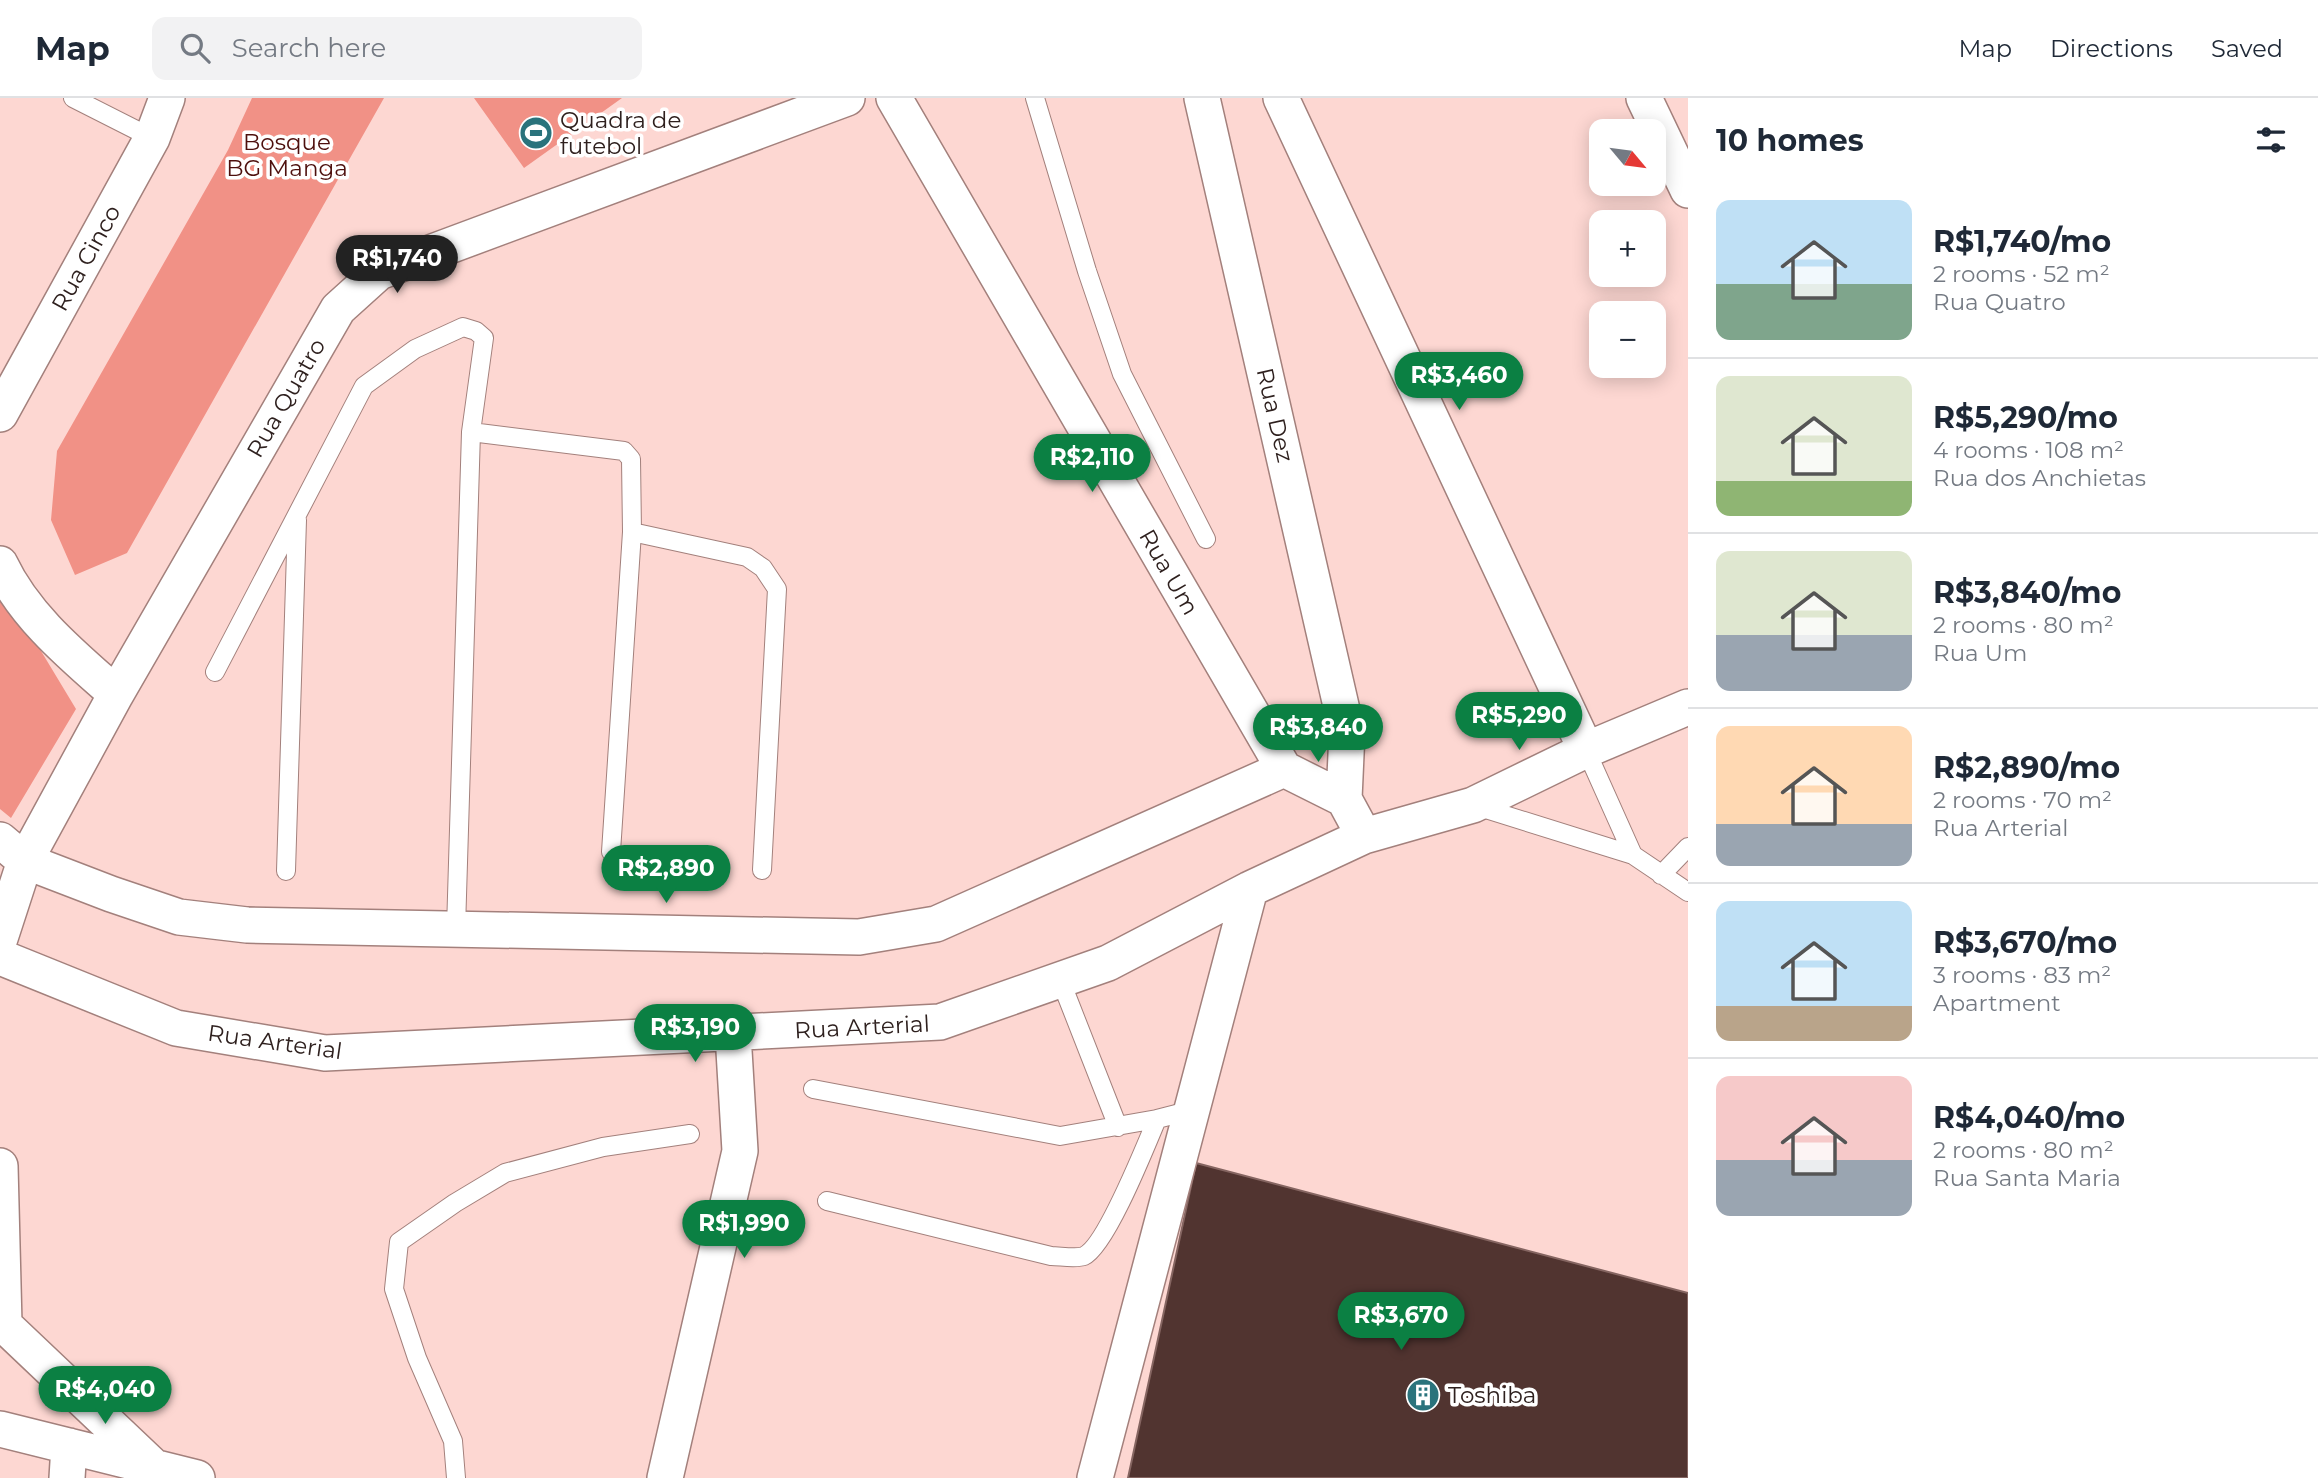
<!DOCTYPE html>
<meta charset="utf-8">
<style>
body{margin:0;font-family:Montserrat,sans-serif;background:#f2f2f3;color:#1f2937;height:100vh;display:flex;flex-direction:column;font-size:26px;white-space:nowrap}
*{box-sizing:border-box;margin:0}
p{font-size:23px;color:#747a83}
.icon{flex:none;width:38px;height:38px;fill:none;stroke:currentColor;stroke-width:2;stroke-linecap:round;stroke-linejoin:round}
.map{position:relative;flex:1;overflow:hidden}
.sheet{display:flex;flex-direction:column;background:#fff;width:630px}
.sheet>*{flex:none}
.needle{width:46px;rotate:119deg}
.fabs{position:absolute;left:1589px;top:21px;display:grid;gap:14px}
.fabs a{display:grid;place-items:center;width:77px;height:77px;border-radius:14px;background:#fff;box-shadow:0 4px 18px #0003;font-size:35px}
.price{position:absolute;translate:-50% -60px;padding:0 16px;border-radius:24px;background:#0b8043;color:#fff;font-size:23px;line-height:46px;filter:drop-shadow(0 2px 4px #0008)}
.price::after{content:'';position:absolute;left:50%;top:42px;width:21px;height:16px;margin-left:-10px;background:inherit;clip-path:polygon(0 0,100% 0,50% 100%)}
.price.current{background:#222;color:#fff}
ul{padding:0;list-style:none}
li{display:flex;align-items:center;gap:21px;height:175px;padding:0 28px}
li+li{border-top:2px solid #e0e1e3}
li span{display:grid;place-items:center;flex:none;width:196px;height:140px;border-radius:14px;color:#555}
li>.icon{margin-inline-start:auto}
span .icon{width:84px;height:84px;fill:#fffc;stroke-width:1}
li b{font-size:30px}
h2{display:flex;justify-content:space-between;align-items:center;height:84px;padding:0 28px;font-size:30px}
header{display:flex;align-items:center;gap:42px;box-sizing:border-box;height:98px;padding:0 35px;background:#fff;border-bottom:2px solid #e0e1e3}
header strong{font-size:33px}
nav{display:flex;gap:38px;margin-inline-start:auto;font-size:24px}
.search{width:490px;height:63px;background:#f2f2f3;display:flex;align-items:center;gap:18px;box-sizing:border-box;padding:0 24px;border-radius:14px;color:#747a83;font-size:26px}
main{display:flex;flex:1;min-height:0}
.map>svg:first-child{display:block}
</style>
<header>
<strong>Map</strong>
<div class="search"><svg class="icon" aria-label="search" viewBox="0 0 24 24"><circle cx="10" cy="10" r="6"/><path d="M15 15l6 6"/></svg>Search here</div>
<nav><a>Map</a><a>Directions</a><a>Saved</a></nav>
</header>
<main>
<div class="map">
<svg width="1688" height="1380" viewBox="0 0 1688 1380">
<rect width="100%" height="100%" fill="#fdd7d2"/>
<path fill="#f19186" d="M252,0h132l-257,455 -52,22 -24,-55 6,-69 171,-301z
M474,0h148l-98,70z
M0,485l76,126 -65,109 -11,-9z"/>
<path fill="#513430" stroke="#856561" stroke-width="2" d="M1196,1065l492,130v185h-560z"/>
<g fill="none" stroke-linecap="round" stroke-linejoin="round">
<defs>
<path id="lane" d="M73,0l79,40
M1035,0l52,173 35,103 84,165
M471,334l153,19 7,8 1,73 -21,320
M632,434l115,25 16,11 14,21 -15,281
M215,574l149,-286 51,-37 48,-22 13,4 8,7 -13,94 -15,497
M1586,652l47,105
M1476,708l157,49 55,37
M286,773l11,-351
M1661,777l27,-28
M1060,881l58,148
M813,991l247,47 97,-17
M827,1103l224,55c9,0 25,3 33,0 22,-10 62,-111 73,-137l35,-9
M456,1380l-3,-37 -36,-83 -23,-69 5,-47 56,-39 50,-30 98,-26 87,-13"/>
<path id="street" d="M894,0l390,671 60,30 20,37
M1202,0l145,634 -3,67
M1281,0l305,652
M1644,0l44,92
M0,316l152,-276 15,-40
M0,466c25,53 73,92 116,130
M0,742l25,21 86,33 68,23 68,8 612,12 77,-13 348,-155
M0,840l25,-77 91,-167 222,-385 41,-37 468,-174
M0,859l176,71 149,25 615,-31 168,-59 142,-74 114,-53 109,-31 113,-55 102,-43
M0,1068l4,158
M0,1223l155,147
M0,1331l197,49
M67,1380l2,-32
M665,1380l75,-327 -7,-117
M1095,1380l155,-589"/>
</defs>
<use href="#lane" stroke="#a3807c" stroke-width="20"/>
<use href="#street" stroke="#a3807c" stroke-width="38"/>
<use href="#lane" stroke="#fff" stroke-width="18"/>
<use href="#street" stroke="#fff" stroke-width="35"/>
</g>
<defs>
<symbol id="stadium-disc" viewBox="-11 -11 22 22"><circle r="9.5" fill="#2a737c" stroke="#fff"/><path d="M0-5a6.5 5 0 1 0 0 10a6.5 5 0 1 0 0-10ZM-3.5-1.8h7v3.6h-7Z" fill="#fff"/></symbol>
<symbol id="building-disc" viewBox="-11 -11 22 22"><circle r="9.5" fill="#2a737c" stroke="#fff"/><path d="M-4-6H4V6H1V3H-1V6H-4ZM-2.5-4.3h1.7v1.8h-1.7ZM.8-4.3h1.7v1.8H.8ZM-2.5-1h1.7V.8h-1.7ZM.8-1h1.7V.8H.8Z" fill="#fff"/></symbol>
</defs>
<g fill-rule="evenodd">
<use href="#stadium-disc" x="517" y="16" width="38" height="38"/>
<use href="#building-disc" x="1404" y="1278" width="38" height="38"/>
</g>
<g text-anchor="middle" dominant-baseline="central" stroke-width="7" stroke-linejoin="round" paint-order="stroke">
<g font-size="23" fill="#2e201e" stroke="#fff" text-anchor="start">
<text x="560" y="22">Quadra de<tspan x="560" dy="26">futebol</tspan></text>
<text x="1448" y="1297">Toshiba</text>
</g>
<g font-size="23" fill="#4d0f0d" stroke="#fff">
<text x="287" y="44">Bosque<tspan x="287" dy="26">BG Manga</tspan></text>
</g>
<g font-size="23" fill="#2e201e" stroke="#fff">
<text transform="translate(86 160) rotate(-61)">Rua Cinco</text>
<text transform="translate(286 300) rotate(-60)">Rua Quatro</text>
<text transform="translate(1275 317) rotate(77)">Rua Dez</text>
<text transform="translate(1169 474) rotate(60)">Rua Um</text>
<text transform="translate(862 929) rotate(-3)">Rua Arterial</text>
<text transform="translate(275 944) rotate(8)">Rua Arterial</text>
</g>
</g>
</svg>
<div class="fabs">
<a><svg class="needle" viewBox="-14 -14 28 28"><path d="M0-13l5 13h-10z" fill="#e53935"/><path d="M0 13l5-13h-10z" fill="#747a83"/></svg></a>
<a>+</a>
<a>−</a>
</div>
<b class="price current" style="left:397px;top:197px">R$1,740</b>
<b class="price" style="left:1459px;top:314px">R$3,460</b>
<b class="price" style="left:1092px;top:396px">R$2,110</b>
<b class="price" style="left:1519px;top:654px">R$5,290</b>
<b class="price" style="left:1318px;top:666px">R$3,840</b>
<b class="price" style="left:666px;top:807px">R$2,890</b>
<b class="price" style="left:695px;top:966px">R$3,190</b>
<b class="price" style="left:744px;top:1162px">R$1,990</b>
<b class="price" style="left:1401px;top:1254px">R$3,670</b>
<b class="price" style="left:105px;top:1328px">R$4,040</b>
</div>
<section class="sheet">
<h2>10 homes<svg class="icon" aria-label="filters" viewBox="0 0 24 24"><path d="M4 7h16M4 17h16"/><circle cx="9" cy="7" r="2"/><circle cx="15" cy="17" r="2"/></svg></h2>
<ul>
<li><span style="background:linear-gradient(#bfe0f5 60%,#7fa58c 0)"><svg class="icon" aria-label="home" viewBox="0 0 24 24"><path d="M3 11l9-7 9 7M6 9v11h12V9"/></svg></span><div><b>R$1,740/mo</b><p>2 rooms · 52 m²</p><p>Rua Quatro</p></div></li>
<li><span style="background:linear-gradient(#dfe7d0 75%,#8fb573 0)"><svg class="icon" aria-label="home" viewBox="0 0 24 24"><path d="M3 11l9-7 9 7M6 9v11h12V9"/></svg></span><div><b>R$5,290/mo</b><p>4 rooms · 108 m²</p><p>Rua dos Anchietas</p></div></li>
<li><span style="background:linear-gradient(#dfe7d0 60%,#9aa5b1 0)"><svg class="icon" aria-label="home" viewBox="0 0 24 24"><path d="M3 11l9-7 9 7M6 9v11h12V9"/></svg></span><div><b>R$3,840/mo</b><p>2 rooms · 80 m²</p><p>Rua Um</p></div></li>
<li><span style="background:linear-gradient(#ffd9b3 70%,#9aa5b1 0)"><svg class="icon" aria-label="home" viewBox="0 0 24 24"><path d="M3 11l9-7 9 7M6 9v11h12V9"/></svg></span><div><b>R$2,890/mo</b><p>2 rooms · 70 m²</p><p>Rua Arterial</p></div></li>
<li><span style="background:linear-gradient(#bfe0f5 75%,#b9a48a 0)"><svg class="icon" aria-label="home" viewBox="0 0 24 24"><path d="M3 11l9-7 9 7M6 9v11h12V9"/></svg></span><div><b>R$3,670/mo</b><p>3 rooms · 83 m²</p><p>Apartment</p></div></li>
<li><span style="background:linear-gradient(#f6c9c9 60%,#9aa5b1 0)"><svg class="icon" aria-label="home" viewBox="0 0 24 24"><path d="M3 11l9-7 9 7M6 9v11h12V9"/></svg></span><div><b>R$4,040/mo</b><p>2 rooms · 80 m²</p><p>Rua Santa Maria</p></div></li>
</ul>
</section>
</main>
